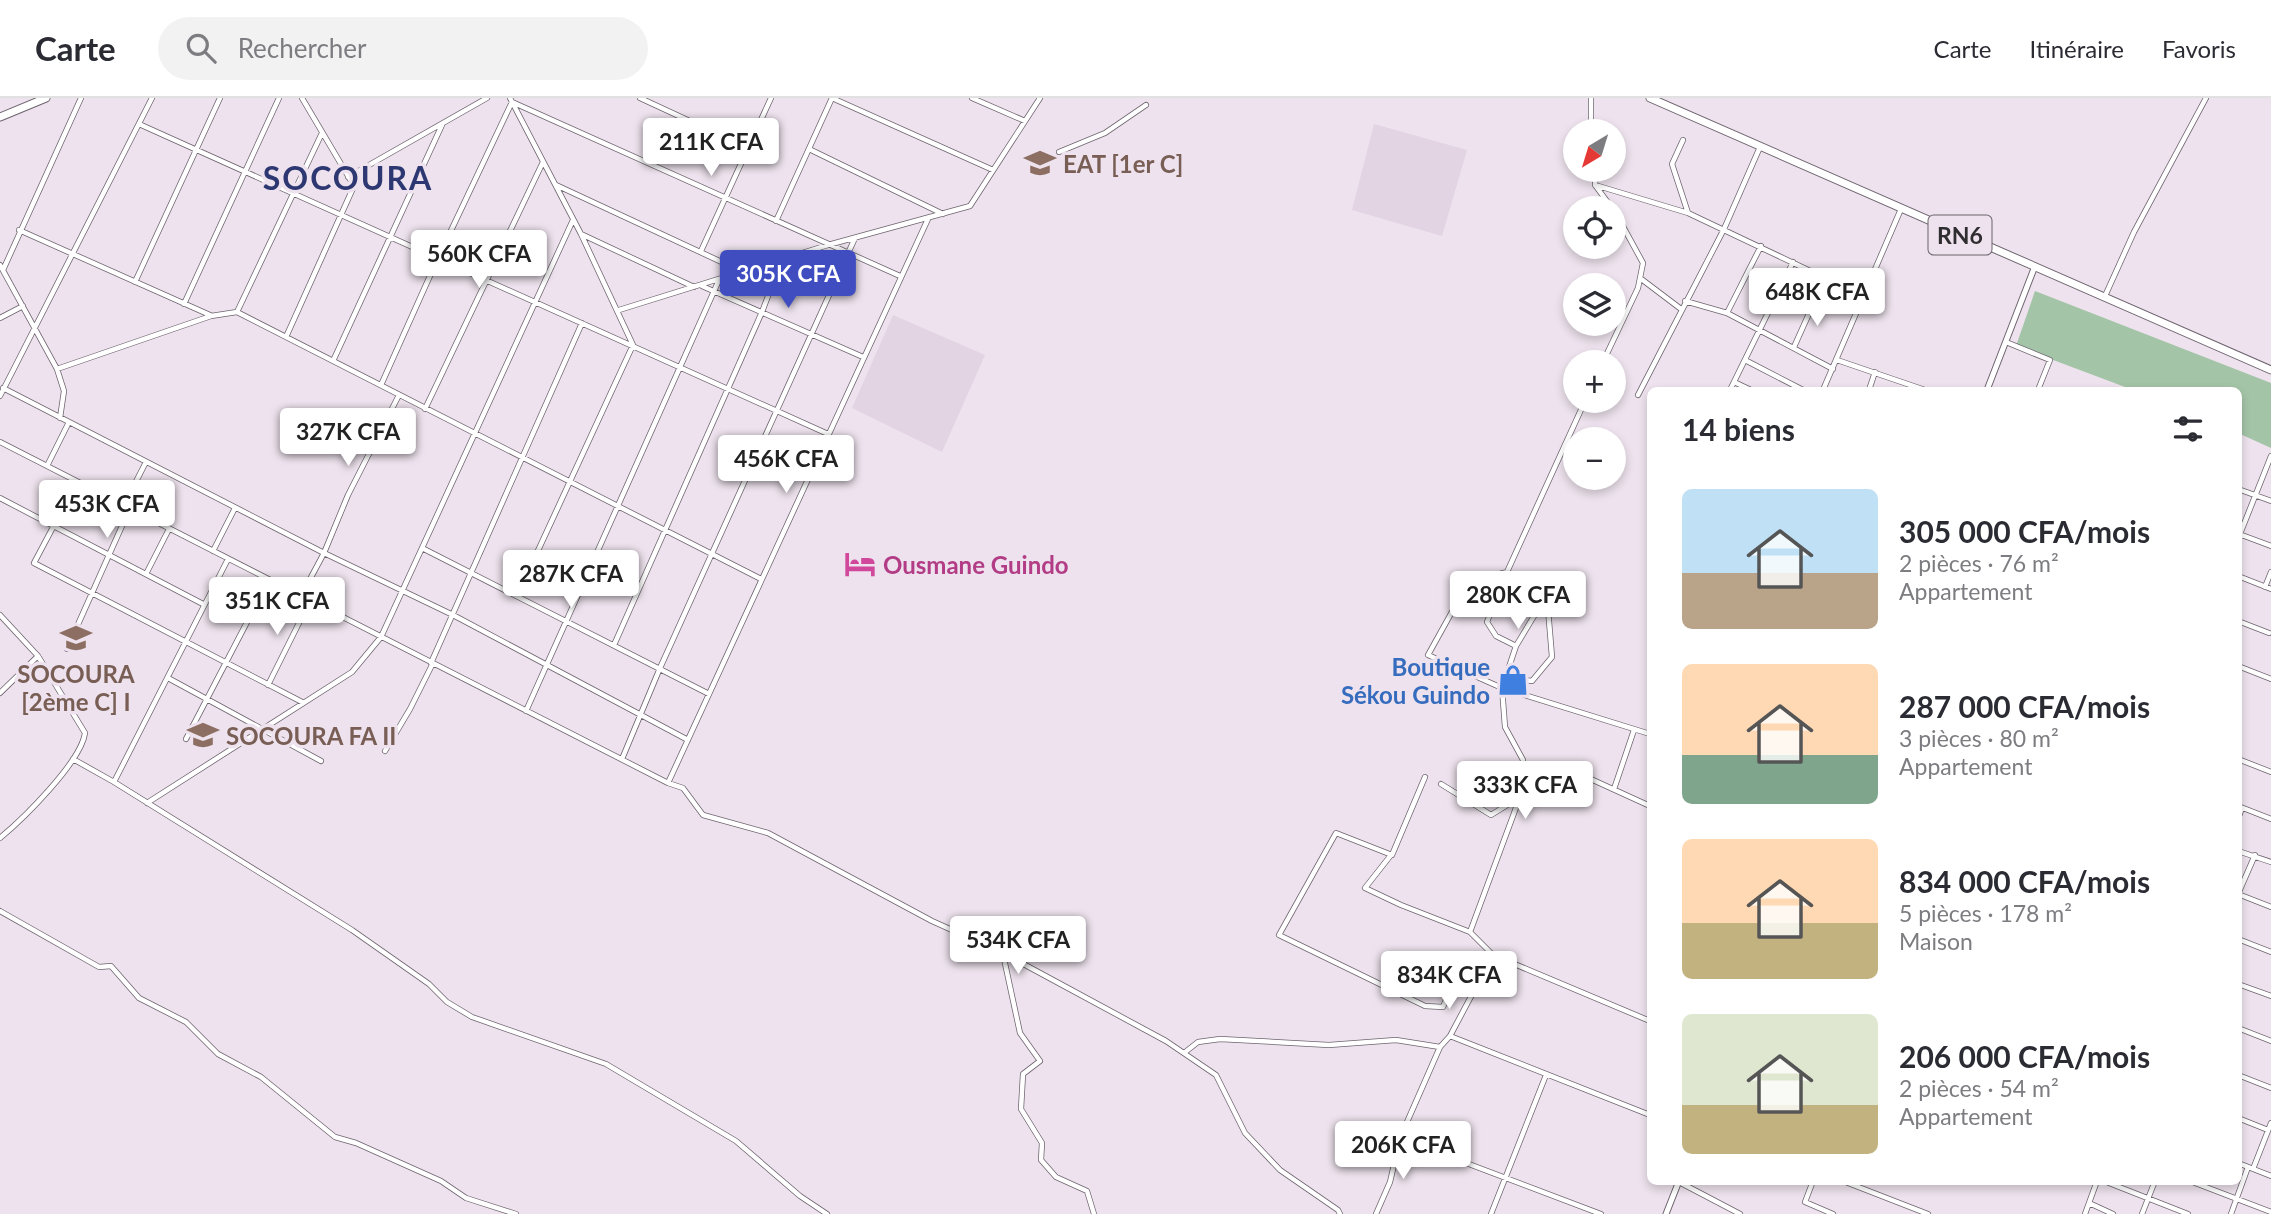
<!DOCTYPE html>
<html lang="fr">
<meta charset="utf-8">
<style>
body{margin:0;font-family:Lato,sans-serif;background:#f2f2f3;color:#2b2b33;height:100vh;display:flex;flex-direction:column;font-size:26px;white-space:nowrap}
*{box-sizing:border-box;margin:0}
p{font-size:23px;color:#7c7c81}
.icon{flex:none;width:38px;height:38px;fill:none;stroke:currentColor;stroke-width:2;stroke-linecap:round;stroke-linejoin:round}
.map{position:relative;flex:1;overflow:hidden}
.sheet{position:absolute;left:1647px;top:289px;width:595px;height:798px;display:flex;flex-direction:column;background:#fff;border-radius:10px;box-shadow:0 4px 10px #0003}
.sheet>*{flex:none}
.needle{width:46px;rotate:218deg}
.fabs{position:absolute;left:1563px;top:21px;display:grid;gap:14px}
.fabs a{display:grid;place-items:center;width:63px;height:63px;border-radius:50%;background:#fff;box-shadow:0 4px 10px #0003;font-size:35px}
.price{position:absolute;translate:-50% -60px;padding:0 16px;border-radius:7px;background:#fff;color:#222;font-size:23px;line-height:46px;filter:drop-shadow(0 2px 4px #0008)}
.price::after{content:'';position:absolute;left:50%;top:42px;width:21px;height:16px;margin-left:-10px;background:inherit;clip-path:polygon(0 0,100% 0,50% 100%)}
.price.selected{background:#3f4dc1;color:#fff}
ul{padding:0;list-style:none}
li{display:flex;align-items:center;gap:21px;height:175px;padding:0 35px}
li span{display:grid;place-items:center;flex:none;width:196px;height:140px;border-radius:10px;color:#555}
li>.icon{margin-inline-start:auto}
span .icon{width:84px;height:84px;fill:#fffc;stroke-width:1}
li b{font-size:30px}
h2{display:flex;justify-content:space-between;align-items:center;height:84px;padding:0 35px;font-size:30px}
header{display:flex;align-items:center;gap:42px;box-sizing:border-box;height:98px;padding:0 35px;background:#fff;border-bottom:2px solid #e1e1e2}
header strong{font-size:33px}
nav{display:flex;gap:38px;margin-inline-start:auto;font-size:24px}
.search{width:490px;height:63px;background:#f2f2f3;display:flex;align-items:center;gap:18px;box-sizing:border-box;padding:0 24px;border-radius:38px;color:#7c7c81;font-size:26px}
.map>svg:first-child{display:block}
</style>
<header>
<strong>Carte</strong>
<div class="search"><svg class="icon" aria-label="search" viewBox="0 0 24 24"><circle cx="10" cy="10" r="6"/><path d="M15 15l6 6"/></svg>Rechercher</div>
<nav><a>Carte</a><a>Itinéraire</a><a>Favoris</a></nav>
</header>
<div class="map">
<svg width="2271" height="1116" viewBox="0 0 2271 1116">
<rect width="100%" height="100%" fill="#ede2ed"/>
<path fill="#e3d4e4" d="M1374,26l93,26 -25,86 -90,-26z
M893,217l92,40 -43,97 -90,-44z"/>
<path fill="#a4c4a7" d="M2035,193l236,92v65l-33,-15v-43h-105l-117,-44z"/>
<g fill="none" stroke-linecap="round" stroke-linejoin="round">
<defs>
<path id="minor" d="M510,0l71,136 52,111 -116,251
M640,0l108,50
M832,0l161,72
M972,0l53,23
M1591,0v33
M139,26l689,310
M1683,42l-11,24 16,49 175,83
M809,51l134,65
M1059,54l46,-19 41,-28
M1596,72l-1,15 17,23
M348,79l139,-79
M556,87l185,86
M1595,87l93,28
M776,123l56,-123
M19,132l191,85
M581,136l113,53
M701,153l70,-153
M0,167l57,104 7,22 -4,27
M3,172l78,-172
M1640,180l41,31
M135,184l85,-184
M702,188l161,71
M2105,198l29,-64 72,-134
M1685,203l42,12 106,56
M184,206l95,-206
M619,212l209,-65 142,-39 70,-108
M237,214l85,-179
M1727,215l34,-67
M0,220l23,-12
M286,239l68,-151 -52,-88
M2006,244l44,18 -12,30
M1794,249l22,-49
M1745,262l58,30
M1837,262l88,30
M333,263l109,-236
M1603,264l35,-74 5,-25 -29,-53
M57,271l154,-53 26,-4 524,267
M1734,284l17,8
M381,287l57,-127 74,-156 388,174
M3,290l321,165 129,62 235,125
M1730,292l63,-128
M1823,292l78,-181
M1869,292l6,-18
M1638,297l86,-166 36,-82
M0,298l152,-298
M1585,303l-78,171 -39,11 -40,72 74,33 148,46
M425,311l118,-247
M0,344l668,341 15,5 20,27 65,18 164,88 71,32 163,88 50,34 29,58 35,37 58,40 2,4
M47,368l22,-44
M77,384l-43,81 268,139
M2238,391l33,12
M0,400l203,106
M124,407l22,-43
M2239,436l32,12
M2238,441l33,-83
M422,450l287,146
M213,453l22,-43
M146,476l23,-45
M2238,478l33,13
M2265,489l6,-15
M301,498l23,-43 24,-58 51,-100
M0,517l38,41 47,77c-4,29 -62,86 -85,105
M2238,523l31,12
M614,547l148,-333 20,-53
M67,551l63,-141
M431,565l151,-340
M2238,568l33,13
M168,580l153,83
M1505,580l27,3 20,-24 -4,-48 -8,-3 -24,40
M268,587l42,-84
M0,595l38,-37
M526,613l193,-431
M186,641l83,-159
M385,653l25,-42 23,-46
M73,661l41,23 238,148 77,54 18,18 25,15 134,47 130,77 64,55 27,18
M622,661l38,-91 195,-430
M2238,661l33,13
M1425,679l-33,78 -56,-22 -57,102 146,71 18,1 14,-33 23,5
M114,684l114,-223
M668,685l260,-564
M1441,686l50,31 29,-18 39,-8 23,-14 68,31
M1614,691l20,-59
M147,705l205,-131 29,-35 192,-417
M2238,708l33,13
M2238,721l4,-11
M2238,753l33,11
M1391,757l-26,33 36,17 69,27
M2238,796l17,-39
M2238,796l33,13
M0,813l99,56 12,-1 28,32 47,24 32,32 43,23 74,60 21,6 85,38 25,17 50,16
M2238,841l33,13
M1003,856l17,79 20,28 -17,13 -2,35 21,34 -1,17 15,17 31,14 7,23
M1493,857l-23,-23 50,-135 3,-37 -18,-33 -3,-39 14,-42 -20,-10 -9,-14 19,-49
M2238,886l33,12
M1650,923l-157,-66 -43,81 200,79
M2238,930l33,13
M1450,938l-10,11 -40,91 201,76
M1184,955l14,-11 22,-3 109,6 67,-5 44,7
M2238,977l33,13
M2238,1020l30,12
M2238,1065l33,13
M2253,1071l18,-46
M1813,1083l-8,21 28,12
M1843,1083l85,33
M2104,1083l84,33
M2190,1083l81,31
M1679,1084l61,32
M2089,1105l24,11
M1376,1116l14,-32 10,-43
M1491,1116l55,-139
M2085,1116l12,-33
M2142,1116l13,-33
M2231,1116l17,-47"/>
<path id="tertiary" d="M1987,292l48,-124
M1666,1116l13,-33"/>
<path id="primary" d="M1650,0l621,272
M0,19l46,-19"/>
</defs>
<use href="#minor" stroke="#6d646e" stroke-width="6"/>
<use href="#tertiary" stroke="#6d646e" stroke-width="7"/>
<use href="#primary" stroke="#6d646e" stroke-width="9"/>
<use href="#minor" stroke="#fff" stroke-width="4.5"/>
<use href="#tertiary" stroke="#fff" stroke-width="5"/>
<use href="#primary" stroke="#fff" stroke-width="7"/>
</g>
<defs>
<symbol id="school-bare" viewBox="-9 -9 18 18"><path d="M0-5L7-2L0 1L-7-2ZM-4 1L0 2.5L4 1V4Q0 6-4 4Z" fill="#8d6e63" stroke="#ede2ed" stroke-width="2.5" paint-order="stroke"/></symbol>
<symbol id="hotel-bare" viewBox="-9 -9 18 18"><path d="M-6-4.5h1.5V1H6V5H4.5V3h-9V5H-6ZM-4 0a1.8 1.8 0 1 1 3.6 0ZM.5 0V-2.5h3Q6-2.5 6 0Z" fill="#d1479c" stroke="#ede2ed" stroke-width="2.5" paint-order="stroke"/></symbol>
<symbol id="shop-bare" viewBox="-9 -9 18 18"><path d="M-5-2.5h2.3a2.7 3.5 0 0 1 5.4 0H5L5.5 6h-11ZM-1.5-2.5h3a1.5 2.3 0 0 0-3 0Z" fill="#3f7fe0" stroke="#ede2ed" stroke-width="2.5" paint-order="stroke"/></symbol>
</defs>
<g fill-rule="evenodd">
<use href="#school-bare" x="1018" y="43" width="44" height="44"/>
<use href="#hotel-bare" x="838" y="444" width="44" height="44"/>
<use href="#school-bare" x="54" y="518" width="44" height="44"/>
<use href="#shop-bare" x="1491" y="560" width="44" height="44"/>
<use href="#school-bare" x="181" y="615" width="44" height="44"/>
</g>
<g text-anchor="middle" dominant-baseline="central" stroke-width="7" stroke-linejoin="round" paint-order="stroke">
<rect fill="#ede2ed" stroke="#696369" stroke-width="2" x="1928.5" y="117.5" width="63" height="39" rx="5"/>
<g font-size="23" font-weight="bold" fill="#302d31">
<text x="1960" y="137">RN6</text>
</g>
<g font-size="24" font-weight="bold" fill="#785e54" stroke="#ede2ed" text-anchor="start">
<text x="1063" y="65">EAT [1er C]</text>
<text x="76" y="575" text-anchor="middle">SOCOURA<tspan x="76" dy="28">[2ème C] I</tspan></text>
<text x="226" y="637">SOCOURA FA II</text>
</g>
<g font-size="24" font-weight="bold" fill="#b23c85" stroke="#ede2ed" text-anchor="start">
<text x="883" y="466">Ousmane Guindo</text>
</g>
<g font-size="24" font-weight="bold" fill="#366cbe" stroke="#ede2ed" text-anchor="end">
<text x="1490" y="568">Boutique<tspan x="1490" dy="28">Sékou Guindo</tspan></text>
</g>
<g font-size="32" font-weight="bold" letter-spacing="2" fill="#2d3872" stroke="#ede2ed">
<text x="348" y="79">SOCOURA</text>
</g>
</g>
</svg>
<div class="fabs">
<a><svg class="needle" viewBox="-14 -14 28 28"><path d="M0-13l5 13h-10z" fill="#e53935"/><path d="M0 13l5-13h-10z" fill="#7c7c81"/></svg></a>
<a><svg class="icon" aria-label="locate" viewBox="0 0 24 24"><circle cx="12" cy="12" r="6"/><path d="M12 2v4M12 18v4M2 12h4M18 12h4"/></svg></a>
<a><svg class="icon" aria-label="layers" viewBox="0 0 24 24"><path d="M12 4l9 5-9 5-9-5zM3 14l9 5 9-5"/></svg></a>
<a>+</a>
<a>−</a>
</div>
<b class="price" style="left:711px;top:80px">211K CFA</b>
<b class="price" style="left:479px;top:192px">560K CFA</b>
<b class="price selected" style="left:788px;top:212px">305K CFA</b>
<b class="price" style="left:1817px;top:230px">648K CFA</b>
<b class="price" style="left:348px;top:370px">327K CFA</b>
<b class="price" style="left:786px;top:397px">456K CFA</b>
<b class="price" style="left:107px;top:442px">453K CFA</b>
<b class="price" style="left:571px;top:512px">287K CFA</b>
<b class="price" style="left:1518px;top:533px">280K CFA</b>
<b class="price" style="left:277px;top:539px">351K CFA</b>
<b class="price" style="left:1525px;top:723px">333K CFA</b>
<b class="price" style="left:1018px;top:878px">534K CFA</b>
<b class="price" style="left:1449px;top:913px">834K CFA</b>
<b class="price" style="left:1403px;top:1083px">206K CFA</b>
<section class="sheet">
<h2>14 biens<svg class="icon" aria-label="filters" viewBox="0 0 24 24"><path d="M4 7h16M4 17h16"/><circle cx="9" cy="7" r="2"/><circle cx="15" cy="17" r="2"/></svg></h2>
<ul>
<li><span style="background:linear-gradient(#bfe0f5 60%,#b9a48a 0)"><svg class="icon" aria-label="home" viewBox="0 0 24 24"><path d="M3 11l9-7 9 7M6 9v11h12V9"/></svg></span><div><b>305 000 CFA/mois</b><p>2 pièces · 76 m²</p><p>Appartement</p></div></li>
<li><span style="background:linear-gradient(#ffd9b3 65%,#7fa58c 0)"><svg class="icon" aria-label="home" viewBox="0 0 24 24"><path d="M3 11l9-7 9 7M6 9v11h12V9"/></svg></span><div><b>287 000 CFA/mois</b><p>3 pièces · 80 m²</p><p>Appartement</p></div></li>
<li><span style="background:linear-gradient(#ffd9b3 60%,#c2b280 0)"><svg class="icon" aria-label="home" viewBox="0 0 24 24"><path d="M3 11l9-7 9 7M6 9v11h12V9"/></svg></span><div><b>834 000 CFA/mois</b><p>5 pièces · 178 m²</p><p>Maison</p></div></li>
<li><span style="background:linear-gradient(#dfe7d0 65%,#c2b280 0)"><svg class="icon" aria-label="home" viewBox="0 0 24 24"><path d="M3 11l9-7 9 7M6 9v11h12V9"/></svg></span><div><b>206 000 CFA/mois</b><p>2 pièces · 54 m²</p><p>Appartement</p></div></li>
</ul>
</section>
</div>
